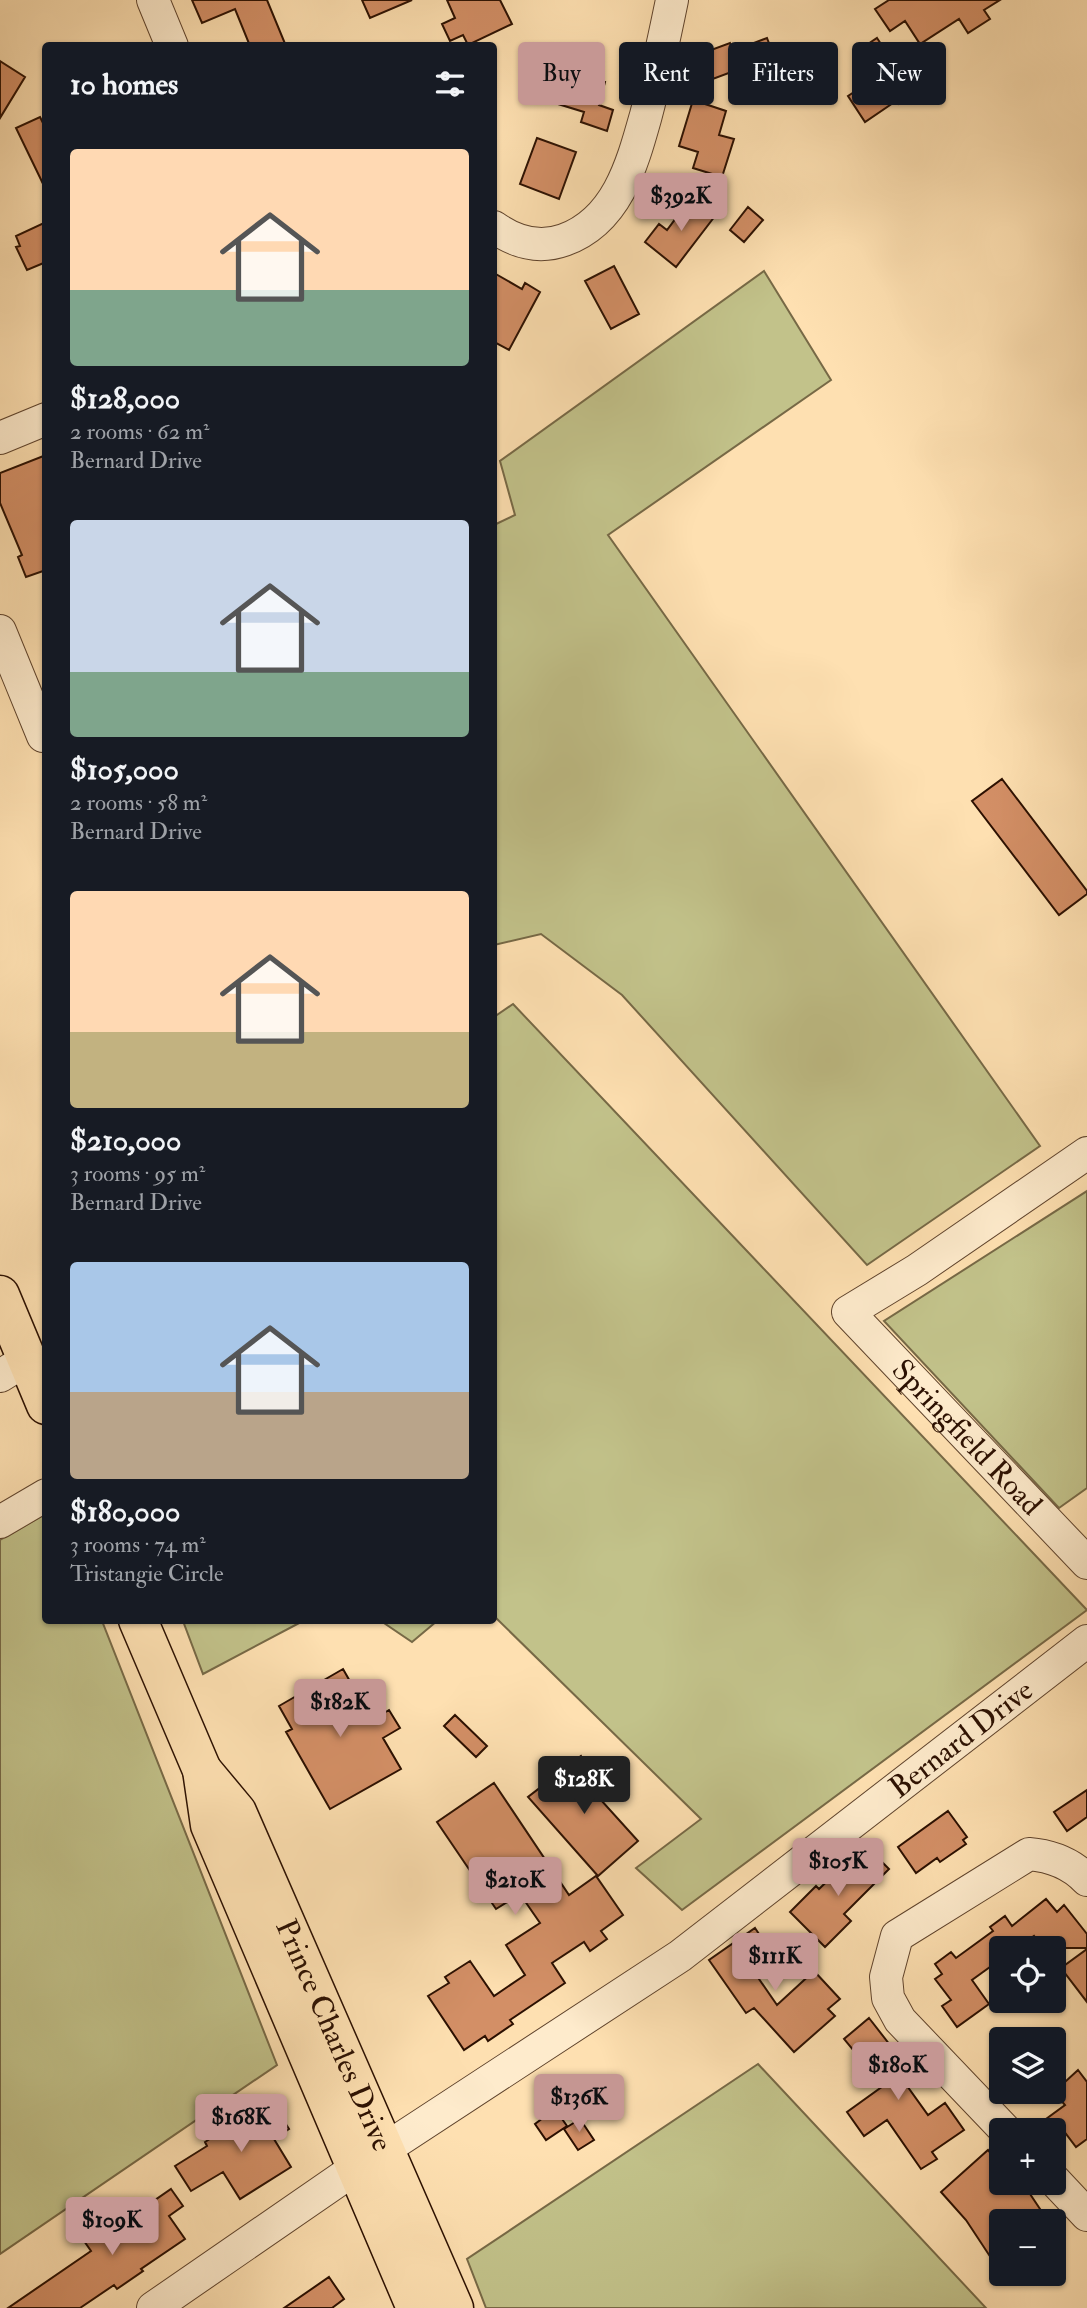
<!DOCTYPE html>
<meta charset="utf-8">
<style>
body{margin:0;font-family:"IM FELL Double Pica",serif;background:#242831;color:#f1f3f6;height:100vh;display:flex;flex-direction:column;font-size:26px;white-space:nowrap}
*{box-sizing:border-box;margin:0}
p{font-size:23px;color:#9ea1a6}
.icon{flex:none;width:38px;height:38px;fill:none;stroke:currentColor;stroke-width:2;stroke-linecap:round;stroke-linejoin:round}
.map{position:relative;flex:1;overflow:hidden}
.panel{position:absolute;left:42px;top:42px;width:455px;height:1582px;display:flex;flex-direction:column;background:#171b24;border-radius:7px;box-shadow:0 2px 5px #0004}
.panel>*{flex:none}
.hud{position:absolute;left:518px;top:42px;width:464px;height:63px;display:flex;gap:14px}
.tools{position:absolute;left:989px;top:1936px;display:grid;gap:14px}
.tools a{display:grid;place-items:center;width:77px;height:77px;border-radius:7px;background:#171b24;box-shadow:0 2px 5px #0004;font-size:35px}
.price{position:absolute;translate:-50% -60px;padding:0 16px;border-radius:7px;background:#c59692;color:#111;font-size:23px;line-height:46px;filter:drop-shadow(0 2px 4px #0008)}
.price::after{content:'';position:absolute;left:50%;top:42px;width:21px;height:16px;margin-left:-10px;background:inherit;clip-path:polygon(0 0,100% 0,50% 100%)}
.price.current{background:#222;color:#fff}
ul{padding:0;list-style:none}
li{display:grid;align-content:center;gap:14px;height:371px;padding:0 28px}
li span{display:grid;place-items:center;height:217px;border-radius:7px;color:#555}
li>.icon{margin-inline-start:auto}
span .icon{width:126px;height:126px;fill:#fffc;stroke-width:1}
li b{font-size:30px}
h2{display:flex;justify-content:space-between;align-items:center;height:84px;padding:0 28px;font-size:30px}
.pill{padding:0 24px;border-radius:7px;background:#171b24;box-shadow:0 2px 5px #0004;font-size:24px;line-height:63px}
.pill.current{background:#c59692;color:#111}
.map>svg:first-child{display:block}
</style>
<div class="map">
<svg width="1087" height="2308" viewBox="0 0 1087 2308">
<rect width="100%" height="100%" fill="#fee0b1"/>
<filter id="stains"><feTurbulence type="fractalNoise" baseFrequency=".00286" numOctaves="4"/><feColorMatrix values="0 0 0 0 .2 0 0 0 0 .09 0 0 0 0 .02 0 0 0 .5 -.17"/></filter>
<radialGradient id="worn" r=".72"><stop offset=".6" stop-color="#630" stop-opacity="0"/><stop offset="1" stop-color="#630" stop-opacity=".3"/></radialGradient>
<path fill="#c2c28a" stroke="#776946" stroke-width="2" d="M764,271l67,109 -223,155 432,611 -173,119 -245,-270 -81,-61 -47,11v-420l21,-10 -15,-54z
M513,1004l574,606 -405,300 -46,-42 65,-49 -207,-203v-599z
M1087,1191v297l-28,20 -175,-187z
M45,1514l1,106 56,1 175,444 -277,189v-714z
M183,1621h120l-100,53z
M381,1621h56l-25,21z
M758,2064l228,244h-500l-19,-49z"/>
<path fill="#d38f66" stroke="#2c1001" stroke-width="2" d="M192,0h75l19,46h-36l-15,-37 -33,14z
M362,0h50l-42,18z
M447,0h53l12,24 -44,21 -5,-10 -13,6 -8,-17 13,-6z
M889,0h111l-16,10 6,9 -22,14 -9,-14 -39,25 -15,-23 -15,10 -15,-22z
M767,38l11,29 -32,12 -4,-11 -32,12 -10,-26 30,-11 3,8z
M877,38l37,56 -15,10 -3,-3 -31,21 -17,-26 32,-21 -18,-27z
M0,61l25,16 -25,41z
M567,71l38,11 -6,23 14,5 -6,21 -26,-9 3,-10 -26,-8z
M693,100l33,11 -7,24 15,4 -12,38 -29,-9 5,-16 -19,-6z
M40,117l6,12v61l-30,-62z
M537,138l39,14 -17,47 -39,-15z
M691,198l24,18 -39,51 -31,-25 14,-18 8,6z
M748,207l15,13 -19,22 -14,-12z
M46,222v40l-19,8 -11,-23 4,-1 -4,-10z
M614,266l25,48 -28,15 -26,-48z
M494,273l28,16 3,-6 15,9 -31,58 -15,-8z
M46,455v115l-20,7 -8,-20 4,-2 -22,-52v-30z
M1002,779l85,112v3l-28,21 -87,-114z
M343,1669l29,51 17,-10 11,18 -17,10 18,31 -71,40 -44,-77 6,-3 -13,-23z
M455,1715l32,31 -11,11 -32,-31z
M581,1756l27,38 -8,5 38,42 -40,35 -70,-79z
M494,1783l75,112 27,-19 27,39 -22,16 6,8 -17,12 -6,-9 -32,21 13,20 -55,37 3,4 -25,17 -3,-5 -21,14 -36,-54 21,-13 -4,-6 25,-16 24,35 31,-21 -19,-30 34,-22 -20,-29 -24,15 -59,-87z
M1087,1790v27l-20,14 -13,-19z
M948,1811l19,26 -4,3 3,4 -26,18 -3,-4 -21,15 -18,-26z
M868,1848l21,21 -45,45 7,7 -26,26 -35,-35 26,-26 3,3 23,-22 4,4z
M1046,1899l11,13 7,-7 23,29v14h-44l-9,-12 -17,12h-16v11l-29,21 17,24 -32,23 -15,-21 9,-6 -16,-21 7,-5 -7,-10 16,-12 5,6 37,-27 -3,-4 15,-11 7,10z
M755,1928l16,24 -21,14 27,39 37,-34 26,28 -12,10 7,7 -41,36 -40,-44 -8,5 -37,-53z
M1087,1949v53l-26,-34z
M869,2018l21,27 -8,6 46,64 17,-12 19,27 -32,22 5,7 -16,10 -34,-49 -23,16 -17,-24 36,-26 -39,-47z
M1078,2070l9,12v57l-11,8 -13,-17 -6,5 -11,-16 19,-14 -11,-13z
M271,2101l18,28 -15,10 17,28 -51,32 -17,-27 -32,19 -16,-25 32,-20 -2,-4z
M555,2109l12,17 -21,14 -11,-16z
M580,2119l14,21 -16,10 -14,-21z
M988,2150l13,15v17h21l26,39h-47v52l-35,-53 -25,-28z
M171,2189l12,17 -14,10 16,23 -44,30 2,2 -26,18 -3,-4 -34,23h-72l83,-57 -9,-13 26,-17 5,8z
M329,2277l15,22 -12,9h-48z"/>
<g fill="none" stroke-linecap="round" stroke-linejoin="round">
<defs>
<g id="minor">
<path d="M153,0l19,46"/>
<path d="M494,227c21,15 45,22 70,13 53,-19 68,-75 82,-125 10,-38 18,-76 26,-115"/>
<path d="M0,438l46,-19"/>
<path d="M0,631l43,105"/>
<path id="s1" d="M1087,1153l-170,117 -69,42 239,251"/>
<path d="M0,1376l26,-16"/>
<path d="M0,1522l46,-27"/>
<path d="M1005,2130l-105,-110 -12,-22 -2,-21 11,-41 132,-82c23,2 42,9 58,26"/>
<path d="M1054,2180l33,35"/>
<path id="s2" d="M153,2308l203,-140 324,-212 407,-315"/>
</g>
<g id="highway">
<path d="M0,1295l46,110"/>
<path d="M138,1620l64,150 8,55 206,483"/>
<path id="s3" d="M202,1770l35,42 217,496"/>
</g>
</defs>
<use href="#minor" stroke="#60442d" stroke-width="34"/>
<use href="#highway" stroke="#2c1001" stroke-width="41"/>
<use href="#minor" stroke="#feebcc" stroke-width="32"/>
<use href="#highway" stroke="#fee0b1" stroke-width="38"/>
</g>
<g text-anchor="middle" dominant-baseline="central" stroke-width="5" stroke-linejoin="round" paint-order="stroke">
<g font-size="30" fill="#2c1001" stroke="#feebcc">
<text stroke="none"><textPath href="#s1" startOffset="460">Springfield Road</textPath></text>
<text stroke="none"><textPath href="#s2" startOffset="989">Bernard Drive</textPath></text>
<text stroke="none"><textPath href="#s3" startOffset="298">Prince Charles Drive</textPath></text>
</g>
</g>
<rect width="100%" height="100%" filter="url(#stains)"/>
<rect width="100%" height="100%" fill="url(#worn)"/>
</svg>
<div class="tools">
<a><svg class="icon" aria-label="locate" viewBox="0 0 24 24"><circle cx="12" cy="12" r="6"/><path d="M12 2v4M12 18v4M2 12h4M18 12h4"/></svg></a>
<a><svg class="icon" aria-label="layers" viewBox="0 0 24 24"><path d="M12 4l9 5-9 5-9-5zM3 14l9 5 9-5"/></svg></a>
<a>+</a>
<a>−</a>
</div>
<b class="price" style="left:681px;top:233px">$392K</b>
<b class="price" style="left:340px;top:1739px">$182K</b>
<b class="price current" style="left:584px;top:1816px">$128K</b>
<b class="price" style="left:838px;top:1898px">$105K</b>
<b class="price" style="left:515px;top:1917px">$210K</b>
<b class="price" style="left:775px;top:1993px">$111K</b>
<b class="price" style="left:898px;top:2102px">$180K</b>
<b class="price" style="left:579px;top:2134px">$136K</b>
<b class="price" style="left:241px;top:2154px">$168K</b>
<b class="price" style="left:112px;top:2257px">$109K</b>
<div class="hud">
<a class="pill current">Buy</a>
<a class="pill">Rent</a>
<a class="pill">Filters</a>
<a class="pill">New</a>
</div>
<section class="panel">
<h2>10 homes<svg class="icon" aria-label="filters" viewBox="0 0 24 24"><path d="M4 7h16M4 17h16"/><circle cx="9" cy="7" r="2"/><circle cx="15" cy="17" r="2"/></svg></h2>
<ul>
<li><span style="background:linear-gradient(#ffd9b3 65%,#7fa58c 0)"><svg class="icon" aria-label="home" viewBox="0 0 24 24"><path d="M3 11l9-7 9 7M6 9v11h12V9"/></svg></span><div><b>$128,000</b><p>2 rooms · 62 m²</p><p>Bernard Drive</p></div></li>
<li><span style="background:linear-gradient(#c9d6e8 70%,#7fa58c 0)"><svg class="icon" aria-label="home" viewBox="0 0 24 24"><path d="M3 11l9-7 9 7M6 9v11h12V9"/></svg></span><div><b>$105,000</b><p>2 rooms · 58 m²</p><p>Bernard Drive</p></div></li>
<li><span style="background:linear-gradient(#ffd9b3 65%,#c2b280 0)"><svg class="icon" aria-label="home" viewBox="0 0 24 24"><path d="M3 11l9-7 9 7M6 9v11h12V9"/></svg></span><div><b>$210,000</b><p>3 rooms · 95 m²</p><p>Bernard Drive</p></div></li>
<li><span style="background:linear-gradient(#a9c7e8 60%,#b9a48a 0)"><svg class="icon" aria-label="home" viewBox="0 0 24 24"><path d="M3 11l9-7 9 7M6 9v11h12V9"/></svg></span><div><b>$180,000</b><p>3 rooms · 74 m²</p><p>Tristangie Circle</p></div></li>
</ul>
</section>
</div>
